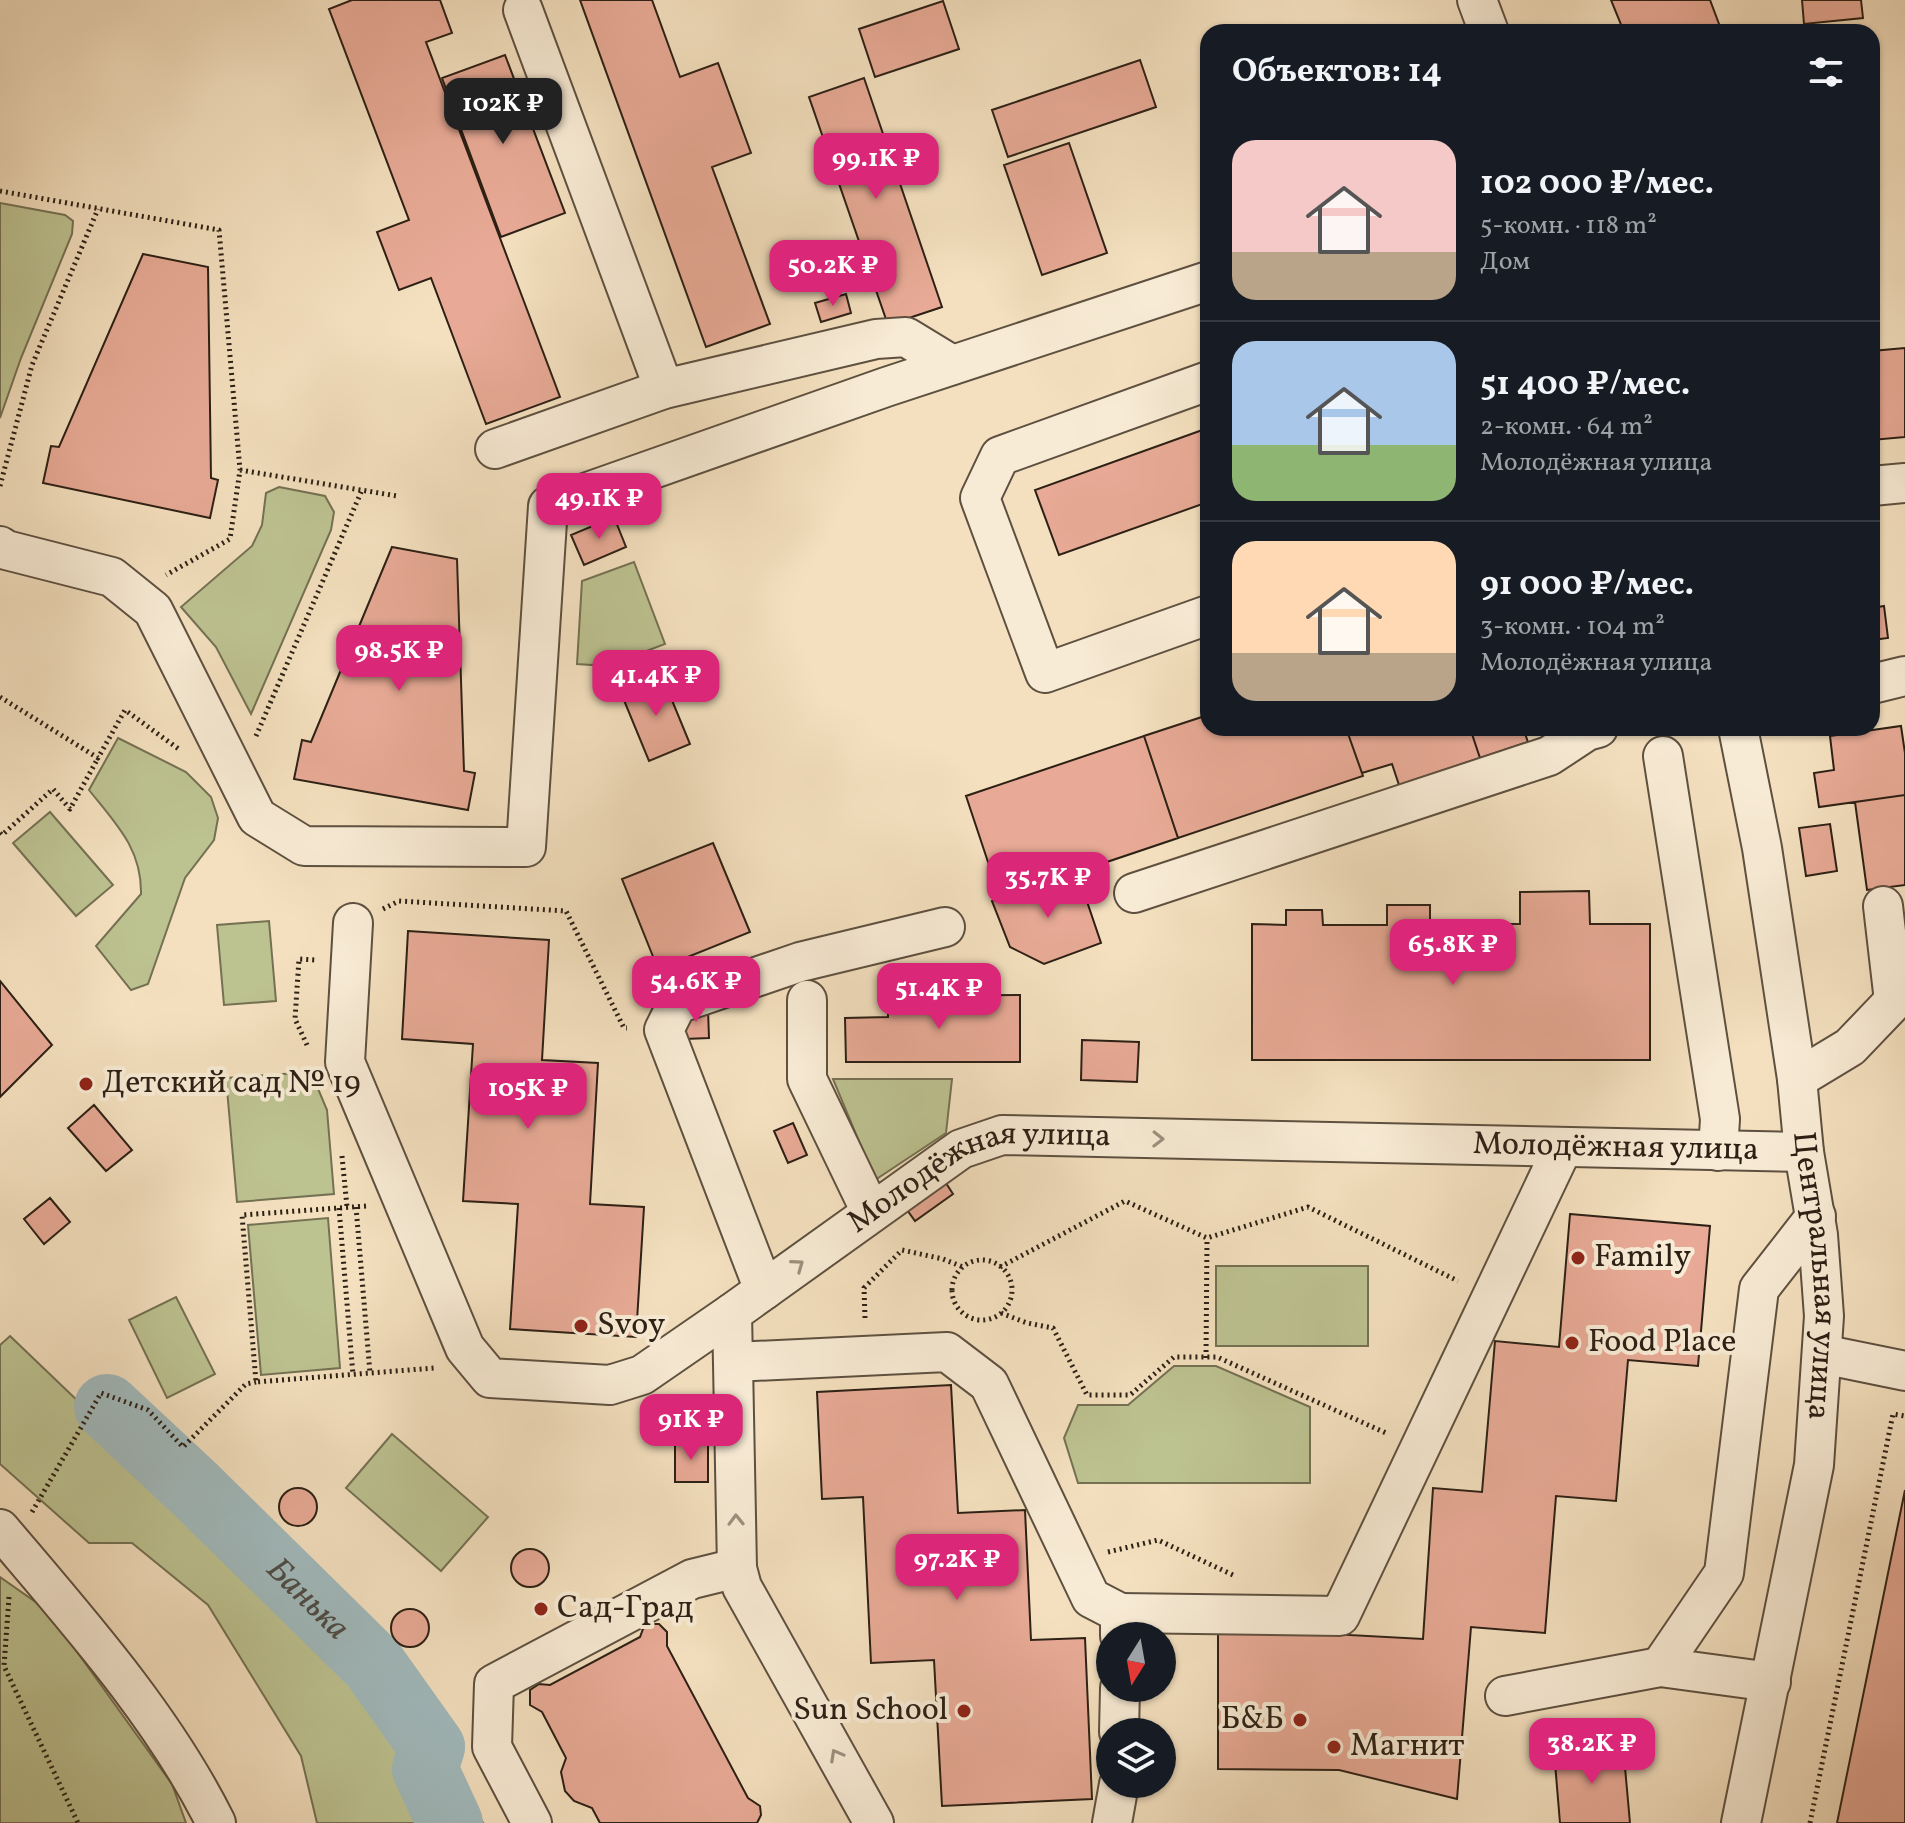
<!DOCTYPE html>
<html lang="ru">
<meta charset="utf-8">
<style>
body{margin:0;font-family:Vollkorn,serif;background:#20242c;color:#f1f3f6;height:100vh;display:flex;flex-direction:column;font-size:30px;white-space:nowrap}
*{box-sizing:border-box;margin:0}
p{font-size:26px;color:#9ea1a6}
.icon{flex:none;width:44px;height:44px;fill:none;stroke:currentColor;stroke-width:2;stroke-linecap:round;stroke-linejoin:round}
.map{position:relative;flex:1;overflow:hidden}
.panel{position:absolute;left:1200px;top:24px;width:680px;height:712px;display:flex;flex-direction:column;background:#171b24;border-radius:24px;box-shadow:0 2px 6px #0004}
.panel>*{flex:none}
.needle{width:52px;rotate:191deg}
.controls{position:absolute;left:1096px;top:1622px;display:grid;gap:16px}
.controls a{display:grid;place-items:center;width:80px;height:80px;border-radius:50%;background:#171b24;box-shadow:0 2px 6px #0004;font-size:40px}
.price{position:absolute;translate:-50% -68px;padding:0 18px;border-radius:16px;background:#db2777;color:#fff;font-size:26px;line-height:52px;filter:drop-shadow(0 2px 4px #0008)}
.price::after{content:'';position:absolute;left:50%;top:48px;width:24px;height:18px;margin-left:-12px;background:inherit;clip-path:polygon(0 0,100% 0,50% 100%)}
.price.current{background:#222;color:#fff}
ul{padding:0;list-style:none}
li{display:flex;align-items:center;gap:24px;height:200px;padding:0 32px}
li+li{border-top:2px solid #363941}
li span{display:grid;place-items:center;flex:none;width:224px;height:160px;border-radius:24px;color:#555}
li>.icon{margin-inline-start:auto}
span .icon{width:96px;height:96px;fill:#fffc;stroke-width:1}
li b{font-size:34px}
h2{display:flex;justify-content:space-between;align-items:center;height:96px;padding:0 32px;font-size:34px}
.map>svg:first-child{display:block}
</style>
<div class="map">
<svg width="1905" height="1823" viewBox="0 0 1905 1823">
<rect width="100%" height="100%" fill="#f4e0bf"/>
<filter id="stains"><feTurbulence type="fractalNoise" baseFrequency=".0025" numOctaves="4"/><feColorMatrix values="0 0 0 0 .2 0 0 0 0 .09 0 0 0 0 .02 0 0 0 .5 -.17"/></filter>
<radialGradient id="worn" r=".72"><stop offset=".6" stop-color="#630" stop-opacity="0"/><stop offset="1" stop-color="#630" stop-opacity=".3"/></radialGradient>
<path fill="#bdc291" stroke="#747153" stroke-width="2" d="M0,203l65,12 8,6 -1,13 -51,124 -21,60z
M279,487l46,9 9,16 -3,18 -80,184 -35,-67 -35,-40 71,-61 10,-21 4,-32z
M634,562l31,82 -58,22 -30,-2 5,-83z
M118,738l68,34 25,25 7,21 -4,22 -29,38 -37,106 -17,6 -35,-44 45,-52c1,-45 -25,-70 -52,-104z
M50,812l63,73 -37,31 -63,-73z
M269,921l7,80 -52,4 -7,-80z
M311,1072l16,38 7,84 -97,8 -11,-124z
M833,1079h119l-6,54 -71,47z
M328,1218l12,150 -79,7 -13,-150z
M1216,1266h152v80h-152z
M176,1297l39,77 -48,24 -38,-78z
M10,1336l264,253 85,28 81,126 43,80h-166l-16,-67 -93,-151 -76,-62h-43l-89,-79v-119z
M1174,1366h42l94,41v76h-232l-14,-45 14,-33h50z
M392,1434l96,83 -47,54 -95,-83z
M0,1577l47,33 125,174 14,39h-186z"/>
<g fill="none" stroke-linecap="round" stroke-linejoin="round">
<path stroke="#a1babd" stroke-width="66" id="s1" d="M107,1407l89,83 177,174 59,83 -7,22 25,54"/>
</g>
<path fill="#e8aa96" stroke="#2c2015" stroke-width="2" d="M352,0h88l12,33 -26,9 134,355 -74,27 -55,-146 -32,12 -22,-58 32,-12 -80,-211z
M580,0h72l28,77 38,-14 33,90 -39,14 58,157 -64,23z
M1611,0h99l12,32h-98z
M1802,0h59l2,18 -59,6z
M943,1l16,48 -84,28 -16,-48z
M505,55l60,158 -64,24 -59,-159z
M1140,60l16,47 -148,50 -16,-47z
M864,78l78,229 -54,18 -79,-228z
M1069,143l38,110 -65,22 -38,-110z
M143,254l65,13 3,211 7,2 -8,38 -167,-35 8,-37 8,1z
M846,294l5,19 -30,9 -6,-19z
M1905,348v89l-33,3v-89z
M1208,428v74l-149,53 -24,-65z
M614,517l12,30 -42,18 -13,-30z
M392,547l65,12 7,212 11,2 -7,37 -174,-31 8,-39 9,2z
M1884,606l4,32 -16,2v-32z
M662,676l28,68 -41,17 -28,-68z
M1208,715v13h138l17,48 -185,62 -34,-102z
M1901,726l4,27v42l-86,12 -5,-34 20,-3 -4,-34z
M1346,728h124l10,30 -81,27 -7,-21 -30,9z
M1470,728h53l5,14 -48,16z
M1144,736l34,102 -178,60 -34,-102z
M1905,795v90l-38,5 -12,-88z
M1830,824l7,47 -31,5 -7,-48z
M713,843l37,89 -92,37 -36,-90z
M1077,872l24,71 -57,21 -34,-17 -18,-46z
M1589,891l1,33h60v136h-398v-136l34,1v-15h36l1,15h64v-20h43v19h90v-32z
M408,931l141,9 -7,120 56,3 -8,141 54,3 -8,130 -126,-8 8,-125 -55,-3 10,-157 -71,-5z
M0,981l52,64 -52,52z
M1020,995v67h-174l-1,-44 43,-1v-21z
M708,1009l1,29 -24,1 -1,-29z
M1082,1040l57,2 -2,40 -56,-2z
M94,1105l38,45 -26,21 -38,-43z
M793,1123l14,32 -19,8 -14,-32z
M944,1180l9,14 -38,27 -10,-14z
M50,1198l20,24 -26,22 -20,-25z
M1570,1214l140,12 -12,140 -70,-6 -12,141 -60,-5 -11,137 -74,-6 -14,172 -118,-29 -121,-1v-141l205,11 10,-151 49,4 13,-151 64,6z
M951,1385l7,128 67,-3 6,130 54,-2 7,161 -150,7 -8,-146 -63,3 -8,-166 -41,2 -5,-107z
M675,1441l33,1v40h-33z
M279 1507a19 19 0 1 1 38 0a19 19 0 1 1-38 0Z
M1905,1490v333h-68z
M511 1568a19 19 0 1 1 38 0a19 19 0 1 1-38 0Z
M391 1628a19 19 0 1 1 38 0a19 19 0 1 1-38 0Z
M651,1624h8l8,8v14l81,152 12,8 1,9 -4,8h-157l-8,-15 -18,-7 -9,-10 -4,-19 5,-14 -24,-46 -12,-7v-15l9,-6 11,1 90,-48 3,-8z
M1623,1745l7,78h-70l-6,-72z"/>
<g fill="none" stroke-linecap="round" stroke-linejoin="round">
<defs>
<g id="minor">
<path d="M1477,0l12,32"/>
<path d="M523,10l141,379"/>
<path d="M1208,381l-208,75 -20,42 65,175 163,-58"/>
<path d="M495,449l169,-60 212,-50 30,-2 46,28"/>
<path d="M1872,486l33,-3"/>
<path d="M0,546l6,4 106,27 41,33 104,207 47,29 222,1 22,-341 338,-119 322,-106"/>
<path d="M1872,684l33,-8"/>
<path id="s2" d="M1738,728l24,120 35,231 7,73 14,83 6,81 -10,149 -73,358"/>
<path d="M1663,756l57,363 -2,32"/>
<path d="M1134,893l415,-137 38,-25 11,-3"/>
<path d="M353,923l-8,139 120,286 25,30 120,7 32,-10 90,-62"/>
<path d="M807,1000v79l64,133"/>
<path d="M1797,1079l53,-32 44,-46 -11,-95"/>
<path d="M764,1290l-100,-260 13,-26 123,-42 145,-35"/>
<path d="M1822,1354l83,17"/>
<path d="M734,1362l213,-10 42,32 102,214 29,15"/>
<path d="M0,1529c77,91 163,187 216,294"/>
<path d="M1120,1636v-23l220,3 223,-469"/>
<path d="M1660,1667l64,-94 35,-284 57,-73"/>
<path d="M1505,1696l155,-29 111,15"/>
<path d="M1119,1732l1,-44"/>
<path d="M532,1823l-40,-76 2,-63 198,-105 45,-11"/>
<path id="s3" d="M874,1823l-132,-236 -5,-19 -5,-255 32,-23 197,-141 41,-14 802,17"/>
<path d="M1112,1823l7,-39"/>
</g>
</defs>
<use href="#minor" stroke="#5e5040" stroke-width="42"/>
<path stroke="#2c2015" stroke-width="5" stroke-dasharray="2 4" stroke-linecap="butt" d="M0,191l219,39 21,240 -10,69 -64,36
M240,470l157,26
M0,486l32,-121 66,-156
M0,697l98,61 27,-48 55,40
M256,736l106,-246
M0,833l2,2 51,-46 17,20 28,-51
M383,909l16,-8 167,10 58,117h3
M307,1045l-12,-26 4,-60 17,1
M342,1156l5,51
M366,1206l-124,9 14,167 178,-14
M356,1207l14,166
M339,1208l14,167
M952 1290a30 30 0 1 1 60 0a30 30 0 1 1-60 0Z
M1000,1267l125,-66 82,37 101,-31 150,74
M1001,1313l26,10 26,5 34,67h43l44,-38h43l169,76
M865,1318l-1,-30 38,-38 41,9 20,8
M1206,1358l1,-120
M32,1512l69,-119 47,17 35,37 63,-63 10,-2
M1108,1552l50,-12 75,35
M9,1597l-5,69 74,157
M1810,1823l83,-409 12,2"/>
<use href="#minor" stroke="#f8ebd5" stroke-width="38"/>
</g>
<defs><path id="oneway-chevron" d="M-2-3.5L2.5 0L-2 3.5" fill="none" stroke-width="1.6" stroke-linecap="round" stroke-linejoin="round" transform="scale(2)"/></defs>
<g stroke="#9c907f">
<use href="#oneway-chevron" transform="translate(1158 1139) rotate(1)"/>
<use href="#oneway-chevron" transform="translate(798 1265) rotate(-36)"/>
<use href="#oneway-chevron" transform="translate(736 1520) rotate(-91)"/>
<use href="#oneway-chevron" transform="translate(836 1755) rotate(-119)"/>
</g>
<g fill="#8f2418" stroke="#f8ebd5" stroke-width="3">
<circle cx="86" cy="1084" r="8"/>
<circle cx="1578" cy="1258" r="8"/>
<circle cx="581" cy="1326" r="8"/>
<circle cx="1572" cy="1343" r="8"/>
<circle cx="541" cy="1609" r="8"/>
<circle cx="964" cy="1711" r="8"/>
<circle cx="1300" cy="1720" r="8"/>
<circle cx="1334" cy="1747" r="8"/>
</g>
<g text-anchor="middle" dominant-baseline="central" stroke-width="8" stroke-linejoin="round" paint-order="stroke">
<g font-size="32" fill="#2c2015" stroke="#f8ebd5" text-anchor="start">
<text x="102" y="1084">Детский сад № 19</text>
<text x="1594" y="1258">Family</text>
<text x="597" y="1326">Svoy</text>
<text x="1588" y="1343">Food Place</text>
<text x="557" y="1609">Сад-Град</text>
<text x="948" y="1711" text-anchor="end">Sun School</text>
<text x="1284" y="1720" text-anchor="end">Б&amp;Б</text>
<text x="1350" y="1747">Магнит</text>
</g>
<g font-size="32" fill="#2c2015" stroke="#f8ebd5">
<text stroke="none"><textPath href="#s3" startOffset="1484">Молодёжная улица</textPath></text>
<text stroke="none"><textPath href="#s3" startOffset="836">Молодёжная улица</textPath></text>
<text stroke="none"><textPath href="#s2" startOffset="554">Центральная улица</textPath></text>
</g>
<g font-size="34" font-style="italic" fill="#4f4e47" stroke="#f8ebd5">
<text stroke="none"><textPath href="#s1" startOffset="278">Банька</textPath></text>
</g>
</g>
<rect width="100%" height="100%" filter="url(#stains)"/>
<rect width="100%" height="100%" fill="url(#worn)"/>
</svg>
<div class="controls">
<a><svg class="needle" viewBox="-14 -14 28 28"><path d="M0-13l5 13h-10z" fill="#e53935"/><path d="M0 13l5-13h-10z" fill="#9ea1a6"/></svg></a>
<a><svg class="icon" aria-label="layers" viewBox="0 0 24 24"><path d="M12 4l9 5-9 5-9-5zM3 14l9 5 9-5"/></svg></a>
</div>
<b class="price current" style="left:503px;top:146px">102K ₽</b>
<b class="price" style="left:876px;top:201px">99.1K ₽</b>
<b class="price" style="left:833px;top:308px">50.2K ₽</b>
<b class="price" style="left:599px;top:541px">49.1K ₽</b>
<b class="price" style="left:399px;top:693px">98.5K ₽</b>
<b class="price" style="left:656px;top:718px">41.4K ₽</b>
<b class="price" style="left:1048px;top:920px">35.7K ₽</b>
<b class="price" style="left:1453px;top:987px">65.8K ₽</b>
<b class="price" style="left:696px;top:1024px">54.6K ₽</b>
<b class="price" style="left:939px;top:1031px">51.4K ₽</b>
<b class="price" style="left:528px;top:1131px">105K ₽</b>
<b class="price" style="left:691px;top:1462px">91K ₽</b>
<b class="price" style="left:957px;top:1602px">97.2K ₽</b>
<b class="price" style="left:1592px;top:1786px">38.2K ₽</b>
<section class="panel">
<h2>Объектов: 14<svg class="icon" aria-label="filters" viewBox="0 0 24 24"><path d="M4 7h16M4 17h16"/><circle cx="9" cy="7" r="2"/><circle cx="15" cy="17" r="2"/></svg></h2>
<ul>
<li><span style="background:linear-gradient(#f6c9c9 70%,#b9a48a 0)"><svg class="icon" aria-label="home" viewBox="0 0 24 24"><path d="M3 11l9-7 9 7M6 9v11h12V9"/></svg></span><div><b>102 000 ₽/мес.</b><p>5-комн. · 118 m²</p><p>Дом</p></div></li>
<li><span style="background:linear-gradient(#a9c7e8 65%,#8fb573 0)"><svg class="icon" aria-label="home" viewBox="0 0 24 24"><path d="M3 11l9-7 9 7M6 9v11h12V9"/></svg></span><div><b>51 400 ₽/мес.</b><p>2-комн. · 64 m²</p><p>Молодёжная улица</p></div></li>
<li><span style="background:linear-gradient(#ffd9b3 70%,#b9a48a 0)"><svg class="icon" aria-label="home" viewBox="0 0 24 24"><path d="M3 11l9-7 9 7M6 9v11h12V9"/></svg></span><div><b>91 000 ₽/мес.</b><p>3-комн. · 104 m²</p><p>Молодёжная улица</p></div></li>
</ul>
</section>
</div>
